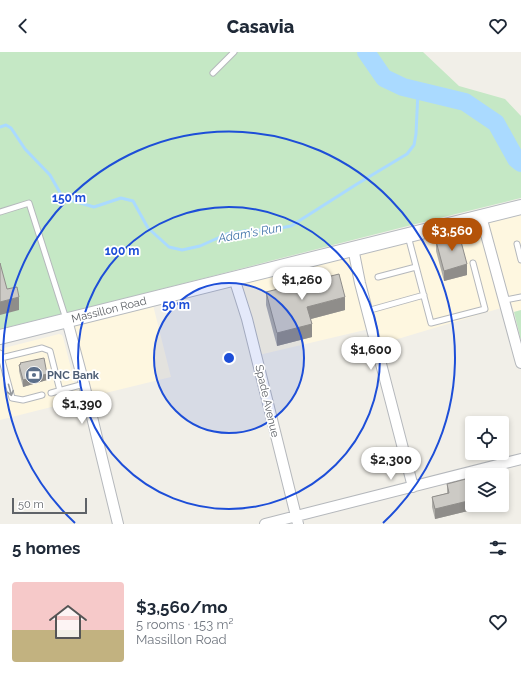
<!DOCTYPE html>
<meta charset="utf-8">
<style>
body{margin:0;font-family:Raleway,sans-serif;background:#f2f2f3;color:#1f2937;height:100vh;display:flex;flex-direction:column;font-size:15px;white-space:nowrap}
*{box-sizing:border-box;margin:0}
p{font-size:13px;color:#747a83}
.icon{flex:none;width:22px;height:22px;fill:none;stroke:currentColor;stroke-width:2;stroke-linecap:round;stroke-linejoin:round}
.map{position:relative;height:472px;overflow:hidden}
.sheet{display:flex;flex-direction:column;background:#fff;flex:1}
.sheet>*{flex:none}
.controls{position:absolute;left:465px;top:364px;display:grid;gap:8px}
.controls a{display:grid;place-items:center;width:44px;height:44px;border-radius:4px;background:#fff;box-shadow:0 2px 6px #0003;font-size:20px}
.scale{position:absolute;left:12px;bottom:10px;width:75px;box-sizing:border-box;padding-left:4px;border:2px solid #5f6368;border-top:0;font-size:11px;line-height:14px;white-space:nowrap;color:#5f6368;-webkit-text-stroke:3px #fff;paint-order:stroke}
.price{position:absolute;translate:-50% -34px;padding:0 9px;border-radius:14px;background:#fff;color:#222;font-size:13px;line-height:26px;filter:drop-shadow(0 1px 2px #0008)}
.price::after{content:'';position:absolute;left:50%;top:24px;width:12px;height:9px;margin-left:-6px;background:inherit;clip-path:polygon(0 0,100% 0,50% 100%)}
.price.current{background:#b45309;color:#fff}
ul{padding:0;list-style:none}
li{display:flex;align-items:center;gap:12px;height:100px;padding:0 12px}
li span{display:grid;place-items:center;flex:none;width:112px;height:80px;border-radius:4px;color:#555}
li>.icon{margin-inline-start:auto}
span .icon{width:48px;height:48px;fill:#fffc;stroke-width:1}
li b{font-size:17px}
h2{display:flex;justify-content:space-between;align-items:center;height:48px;padding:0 12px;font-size:17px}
header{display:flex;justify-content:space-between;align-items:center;height:52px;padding:0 12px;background:#fff;font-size:18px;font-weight:800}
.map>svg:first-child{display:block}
</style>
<header><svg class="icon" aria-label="back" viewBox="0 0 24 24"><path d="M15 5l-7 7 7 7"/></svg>Casavia<svg class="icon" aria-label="heart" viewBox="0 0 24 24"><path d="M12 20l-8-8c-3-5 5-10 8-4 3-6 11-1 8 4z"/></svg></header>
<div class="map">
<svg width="521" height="472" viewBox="0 0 521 472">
<rect width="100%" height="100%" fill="#f1efe8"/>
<path fill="#fef7e0" d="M521,159v99l-7,2 -28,-92z
M480,167l21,89 -120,36 -26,-94z
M352,198l17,79 -110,26 -21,-75z
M152,249l19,76 -82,20 -19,-75z
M59,282l3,1 1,2 16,63 -79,20v-71z"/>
<path fill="#c5e8c5" d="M0,0h423l36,34 46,13 16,17v82c-174,42 -347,89 -521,131z
M521,258v31l-7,-29z"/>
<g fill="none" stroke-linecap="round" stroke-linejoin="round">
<path stroke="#aadaff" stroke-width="3" d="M0,75l6,-2 5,3 14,21 25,26 13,23 31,9 27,-9 12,3 15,27 21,19 13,3 18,-4 27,-12 18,-3 30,-2 16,-3 66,-42 50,-30 7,-9 2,-11 2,-43"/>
<path stroke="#aadaff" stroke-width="18" d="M366,0l18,26 19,9 62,15 31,21 20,36 5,4"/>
<defs>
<path id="lane" d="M213,21l21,-21
M0,160l29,-9 37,116
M408,184l23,87 54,-14 -12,-46
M517,192l4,16
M378,225l38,-10
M505,248l16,-3
M367,259l57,-16
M0,301l12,45 11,2 19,-5
M1,306l41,-10 8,3 10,40
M51,341l33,-9"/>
<path id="street" d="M481,164l40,147
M353,196l7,35 53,204
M234,226l13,41 51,205
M67,268l17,64 34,140
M265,472l256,-65"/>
<path id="secondary" d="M0,285l521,-130"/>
</defs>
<use href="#lane" stroke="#b5b8bc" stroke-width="7"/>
<use href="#street" stroke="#b5b8bc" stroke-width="12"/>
<use href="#secondary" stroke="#b6babf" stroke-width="16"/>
<use href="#lane" stroke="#fff" stroke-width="5"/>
<use href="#street" stroke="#fff" stroke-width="10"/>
<use href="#secondary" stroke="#fff" stroke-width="14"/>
</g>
<path fill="#afaea9" d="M436,189l31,34 -23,6 -8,-30z
M266,240l79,18 -34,9 1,18 -35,9 -11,-41z
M20,311l27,17 -24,7 -4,-16v-6l1,-1z
M447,432l25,26 -37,9 -3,-12v-10l15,-4z"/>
<path fill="#8f8d8a" d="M467,212v11l-23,6v-10z
M19,245v13l-19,5v-13z
M345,245v13l-38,10v-13z
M312,272v13l-35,9v-13z
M47,322v6l-24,7v-7z
M472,448v10l-37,9v-10z"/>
<path fill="#cccac5" stroke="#8f8d8a" d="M459,182l8,30 -23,7 -8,-30z
M0,211l7,26 10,-2 2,10 -19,5z
M339,222l6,23 -38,10 5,17 -35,9 -11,-41z
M44,306l3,16 -24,6 -4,-15 2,-1 -1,-1z
M466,427l6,21 -37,9 -3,-12 17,-4 -2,-9z"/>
<defs><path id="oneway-shaft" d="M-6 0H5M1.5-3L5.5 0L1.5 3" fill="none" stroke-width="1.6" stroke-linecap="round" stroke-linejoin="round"/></defs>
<use stroke="#979a9d" href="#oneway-shaft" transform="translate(10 338) rotate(75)"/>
<circle cx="229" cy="306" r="75" fill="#1d4ed8" fill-opacity=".12"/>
<g fill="none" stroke="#1d4ed8" stroke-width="2">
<circle cx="229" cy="306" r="75"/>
<circle cx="229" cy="306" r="151"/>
<path d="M75 471A226 226 0 1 1 383 471"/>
</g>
<defs>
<symbol id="bank-disc" viewBox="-11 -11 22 22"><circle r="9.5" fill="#5c6f8a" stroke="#fff"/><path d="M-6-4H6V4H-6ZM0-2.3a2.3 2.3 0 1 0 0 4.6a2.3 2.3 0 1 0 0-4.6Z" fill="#fff"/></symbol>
</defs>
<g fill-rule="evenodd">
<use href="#bank-disc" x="24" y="313" width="20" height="20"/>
</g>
<g text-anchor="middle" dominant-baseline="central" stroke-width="3.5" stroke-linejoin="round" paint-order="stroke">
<g font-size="11" fill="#5f6368" stroke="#fff">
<text transform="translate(109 258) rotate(-14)">Massillon Road</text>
<text transform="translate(267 349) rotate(77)">Spade Avenue</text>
</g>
<g font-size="11" font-weight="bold" fill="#4e5e75" stroke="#fff" text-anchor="start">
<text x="47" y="323">PNC Bank</text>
</g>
<g font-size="12" font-style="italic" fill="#4174aa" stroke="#fff">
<text transform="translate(250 181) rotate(-10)">Adam's Run</text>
</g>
</g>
<circle cx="229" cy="306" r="6" fill="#1d4ed8" stroke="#fff" stroke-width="2"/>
<g font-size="12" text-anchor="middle" font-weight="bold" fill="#1d4ed8" stroke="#fff" stroke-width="3.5" stroke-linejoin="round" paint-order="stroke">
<text x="69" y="150">150 m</text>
<text x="122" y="203">100 m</text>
<text x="176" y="257">50 m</text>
</g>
</svg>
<div class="controls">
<a><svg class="icon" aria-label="locate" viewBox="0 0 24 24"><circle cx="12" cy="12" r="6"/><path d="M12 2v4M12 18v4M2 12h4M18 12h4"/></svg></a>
<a><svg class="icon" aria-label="layers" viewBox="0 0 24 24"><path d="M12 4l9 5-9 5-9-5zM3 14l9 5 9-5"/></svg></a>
</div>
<div class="scale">50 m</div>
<b class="price current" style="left:452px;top:200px">$3,560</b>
<b class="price" style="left:302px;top:249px">$1,260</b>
<b class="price" style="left:371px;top:319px">$1,600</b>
<b class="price" style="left:82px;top:373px">$1,390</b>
<b class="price" style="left:391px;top:429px">$2,300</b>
</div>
<section class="sheet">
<h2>5 homes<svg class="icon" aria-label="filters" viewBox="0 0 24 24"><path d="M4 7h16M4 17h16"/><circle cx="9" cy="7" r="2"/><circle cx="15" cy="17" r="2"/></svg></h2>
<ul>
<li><span style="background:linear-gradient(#f6c9c9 60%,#c2b280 0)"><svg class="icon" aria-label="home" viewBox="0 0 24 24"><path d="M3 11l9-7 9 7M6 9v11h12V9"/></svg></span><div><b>$3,560/mo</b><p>5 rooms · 153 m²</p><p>Massillon Road</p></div><svg class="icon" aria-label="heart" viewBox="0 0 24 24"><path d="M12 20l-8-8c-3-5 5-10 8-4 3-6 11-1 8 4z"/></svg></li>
</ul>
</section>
